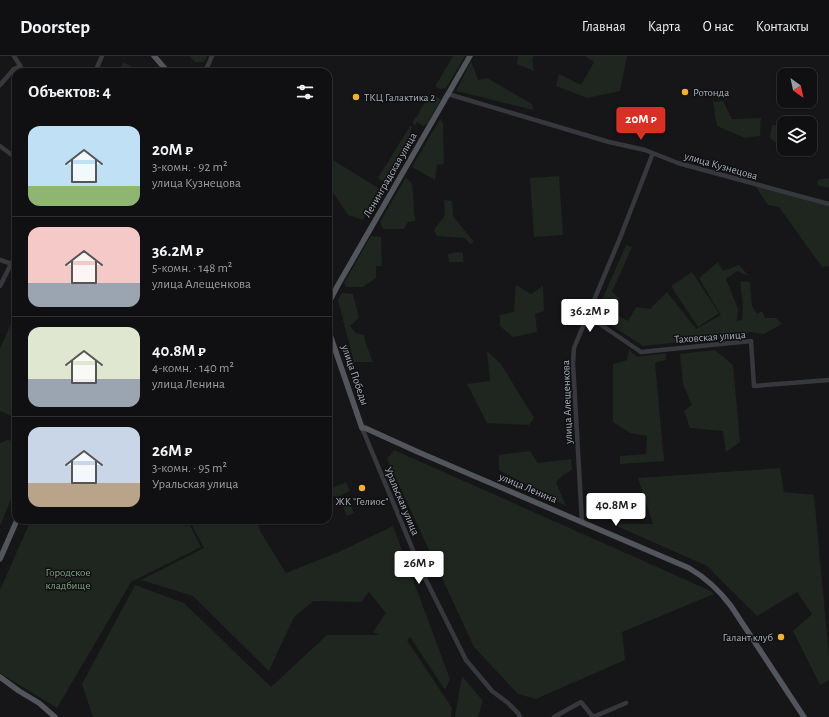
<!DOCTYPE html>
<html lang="ru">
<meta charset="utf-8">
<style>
body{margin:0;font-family:"Alegreya Sans",sans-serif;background:#19191b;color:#f1f3f6;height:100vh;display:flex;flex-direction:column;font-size:15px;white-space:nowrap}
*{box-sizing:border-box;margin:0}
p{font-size:13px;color:#9c9d9f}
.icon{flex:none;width:22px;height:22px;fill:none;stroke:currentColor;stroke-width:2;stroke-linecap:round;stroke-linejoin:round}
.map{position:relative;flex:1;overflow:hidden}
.details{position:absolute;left:12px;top:12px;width:320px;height:456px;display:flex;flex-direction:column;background:#101012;border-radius:12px;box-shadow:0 1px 3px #0004,0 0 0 1px #303032}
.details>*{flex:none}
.needle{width:26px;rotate:147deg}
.tools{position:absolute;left:777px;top:12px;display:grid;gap:8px}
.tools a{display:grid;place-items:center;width:40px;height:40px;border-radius:8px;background:#101012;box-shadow:0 1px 3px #0004,0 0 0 1px #303032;font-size:20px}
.price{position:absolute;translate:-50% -34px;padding:0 9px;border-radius:4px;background:#fff;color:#222;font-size:13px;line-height:26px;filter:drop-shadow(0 1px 2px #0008)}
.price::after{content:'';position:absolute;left:50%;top:24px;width:12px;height:9px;margin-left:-6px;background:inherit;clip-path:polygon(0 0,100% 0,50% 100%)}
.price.current{background:#d93025;color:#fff}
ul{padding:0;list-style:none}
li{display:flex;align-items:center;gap:12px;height:100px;padding:0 16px}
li+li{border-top:1px solid #303032}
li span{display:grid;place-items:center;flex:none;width:112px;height:80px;border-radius:12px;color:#555}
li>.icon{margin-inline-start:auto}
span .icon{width:48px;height:48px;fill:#fffc;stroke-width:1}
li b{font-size:17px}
h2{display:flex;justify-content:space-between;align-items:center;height:48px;padding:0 16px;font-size:17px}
header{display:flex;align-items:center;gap:24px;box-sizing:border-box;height:56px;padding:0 20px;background:#101012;border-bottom:1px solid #303032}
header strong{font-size:19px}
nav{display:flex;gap:22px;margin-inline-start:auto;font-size:14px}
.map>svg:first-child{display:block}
</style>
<header>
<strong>Doorstep</strong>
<nav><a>Главная</a><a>Карта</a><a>О нас</a><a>Контакты</a></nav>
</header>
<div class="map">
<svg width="829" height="661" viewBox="0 0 829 661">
<rect width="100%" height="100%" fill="#161618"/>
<path fill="#1e261f" d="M189,0h18l-3,6h-9z
M453,0h12l-19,32c-4,2 -7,1 -10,-1v-2z
M518,0h16l-2,3 2,12 -17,-7z
M585,0h42l-7,35 -33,7 -31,-12 3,-12 22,11 13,-23z
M471,5l7,19 9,-2 45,26 1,6 -77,-19z
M123,6l18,10h-22z
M434,40l7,3 -14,25 -4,2 -6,-4 -1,3 -4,-2 3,-5 3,-2c3,-10 7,-14 16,-20z
M723,45l9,18 29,-1 -1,18 -15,2 -28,-12 -4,-24z
M440,63l3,4 1,41 -7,1 -2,15 -23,-13z
M772,69h12v24h13l1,2h-12l-16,-13z
M410,70l2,1 -2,7 5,2 1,2 -21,38 -7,6 -8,-2 -2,-2z
M328,101l52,32 -17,31 -15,-5 -20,-30z
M559,120l4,59 -29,2 -4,-59z
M406,121l6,7 3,37 -7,1 -4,7h-21l-3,-7z
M829,122v10l-12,-3 1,-5z
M752,125l77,22v63l-7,1 -43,-60 -11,-2z
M444,144l8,1 1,15 21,26 -4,2 -5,-6 -28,-2 -3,-6 11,-15z
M371,180l10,1 1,29h-6v12l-13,9h-17l-2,-4z
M626,189l6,2 -20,45 8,7 -2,4 -9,-2 -4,8 23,12 8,-14 14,2 17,-17 29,37 25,-14 -22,-37 19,-16 5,9 16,-6 10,11 -12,-5 -11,8 12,30 -1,12 5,-1 1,-13 -3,-26 10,1 2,24 5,8 5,-3 3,7h11l6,6 -18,10 -14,-2 -10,4 -97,10 -29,-19 -21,-11h2z
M457,196l6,1v9h-14l-1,-8z
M692,216l27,41 -21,14 -27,-41z
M516,229l15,9 12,-8 1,25 -9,3 2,18 -24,5 -13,-11v-11l14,-3z
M342,237l11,1 6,24 -9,8 6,7 8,2 2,9 7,18h-19l-16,-62z
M16,256v106l-16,-7v-62z
M629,294l8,7 29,-4v7l-11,3 9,98 -44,3v-8l26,-2 1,-18 -17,-3 -17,-11v-58l14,-4z
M715,294l18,15 7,77 -14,10 -3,-21 -33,-3 -6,-17 8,-6 -9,-21 -3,-30z
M487,295l14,13 33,54 -5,7 -42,-2 -20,-39 23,-3z
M8,384l8,2v45l-16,39v-83z
M394,394l317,141 3,3 -92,38 3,28 -89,39 -18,-5 -44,-47 -87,-188z
M530,395l8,12 33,-4 1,11 -9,5 -7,7 10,24 -67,-36v-15z
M780,412l4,24 30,3 15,161v24l-9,5 -27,-54 19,-17 -15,-22 -40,24 -50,-50 -88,-39 -1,-3h35l-15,-46z
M346,426l4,9 -15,7 -5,-9z
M349,445l5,12 -7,3 -5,-12z
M31,464h156l14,27 -70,35 -74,126 -57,-35v-83z
M189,464h68l3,11 26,42 55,-22 52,-25 57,153 -5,11 -35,-53 -3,3 45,68 -1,9h-358l-11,-33 53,-99 49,18 87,84 56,-52h52l-6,-3 13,-19 -17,-21 -8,10 -48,-1 -19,16 -25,54 -76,-75 -52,-16 63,-32z
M462,620l21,25 -5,16h-23z"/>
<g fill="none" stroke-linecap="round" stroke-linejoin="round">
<path stroke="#37383d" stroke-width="4.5" d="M14,0l10,16
M95,16l7,-16
M205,16l7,-16
M0,29l14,-16 6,-2
M448,38l161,48 36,8 33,13 151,41
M0,90l16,12
M0,204l12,4
M0,230l16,-32
M588,260l53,36 110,-11 3,45 75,-6
M362,372l61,146 43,86 26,31 16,12 10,10 2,4
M582,466l-9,-159 1,-15 46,-110 33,-85
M554,661l27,-15 12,15 33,-14"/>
<path stroke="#53555c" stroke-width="5.5" d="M154,0l14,16
M328,248l10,-19 132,-229
M328,273l34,99h3l53,24 271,116c17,10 30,22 42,38l73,111
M0,503l17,-39
M0,621l19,14 20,12 16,14"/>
</g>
<g fill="#f2b134" stroke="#111113" stroke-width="1.5">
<circle cx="685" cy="36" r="4"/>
<circle cx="356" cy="41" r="4"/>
<circle cx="362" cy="432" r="4"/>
<circle cx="781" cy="581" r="4"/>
</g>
<g text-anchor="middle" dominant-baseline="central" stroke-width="3" stroke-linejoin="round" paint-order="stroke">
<g font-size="11" fill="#a8adb8" stroke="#111113" text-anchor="start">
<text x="693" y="36">Ротонда</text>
<text x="364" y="41">ТКЦ Галактика 2</text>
<text x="362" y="445" text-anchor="middle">ЖК "Гелиос"</text>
<text x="773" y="581" text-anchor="end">Галант клуб</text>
</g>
<g font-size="11" fill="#a8adb8" stroke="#111113">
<text transform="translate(721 110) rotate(16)">улица Кузнецова</text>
<text transform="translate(390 119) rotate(-60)">Ленинградская улица</text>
<text transform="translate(710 281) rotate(-4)">Таховская улица</text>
<text transform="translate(355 319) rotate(71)">улица Победы</text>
<text transform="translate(567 346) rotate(-92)">улица Алещенкова</text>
<text transform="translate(528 432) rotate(23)">улица Ленина</text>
<text transform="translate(402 445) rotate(67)">Уральская улица</text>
</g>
<g font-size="11" fill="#7fa381" stroke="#111113">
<text x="68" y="516">Городское<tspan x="68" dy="13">кладбище</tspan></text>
</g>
</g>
</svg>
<div class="tools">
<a><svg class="needle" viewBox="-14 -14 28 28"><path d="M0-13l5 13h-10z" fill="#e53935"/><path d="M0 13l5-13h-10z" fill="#9c9d9f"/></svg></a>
<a><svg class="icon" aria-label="layers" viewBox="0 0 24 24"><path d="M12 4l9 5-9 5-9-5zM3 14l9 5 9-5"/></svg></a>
</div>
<b class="price current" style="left:641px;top:85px">20M ₽</b>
<b class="price" style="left:590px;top:277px">36.2M ₽</b>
<b class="price" style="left:616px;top:471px">40.8M ₽</b>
<b class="price" style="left:419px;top:529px">26M ₽</b>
<section class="details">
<h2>Объектов: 4<svg class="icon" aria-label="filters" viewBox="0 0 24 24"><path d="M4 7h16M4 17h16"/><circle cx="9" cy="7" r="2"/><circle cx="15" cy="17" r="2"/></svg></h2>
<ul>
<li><span style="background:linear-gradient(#bfe0f5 75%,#8fb573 0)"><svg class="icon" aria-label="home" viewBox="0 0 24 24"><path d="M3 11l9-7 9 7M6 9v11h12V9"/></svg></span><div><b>20M ₽</b><p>3-комн. · 92 m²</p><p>улица Кузнецова</p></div></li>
<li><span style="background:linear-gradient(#f6c9c9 70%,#9aa5b1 0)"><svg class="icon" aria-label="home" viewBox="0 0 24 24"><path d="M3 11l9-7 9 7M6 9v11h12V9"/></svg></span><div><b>36.2M ₽</b><p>5-комн. · 148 m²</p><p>улица Алещенкова</p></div></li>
<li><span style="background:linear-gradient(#dfe7d0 65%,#9aa5b1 0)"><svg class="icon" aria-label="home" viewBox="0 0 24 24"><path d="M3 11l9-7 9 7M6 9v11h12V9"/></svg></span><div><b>40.8M ₽</b><p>4-комн. · 140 m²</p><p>улица Ленина</p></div></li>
<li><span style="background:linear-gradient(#c9d6e8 70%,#b9a48a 0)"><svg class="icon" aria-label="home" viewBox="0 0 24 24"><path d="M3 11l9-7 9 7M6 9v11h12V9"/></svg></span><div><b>26M ₽</b><p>3-комн. · 95 m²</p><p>Уральская улица</p></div></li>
</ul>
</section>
</div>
